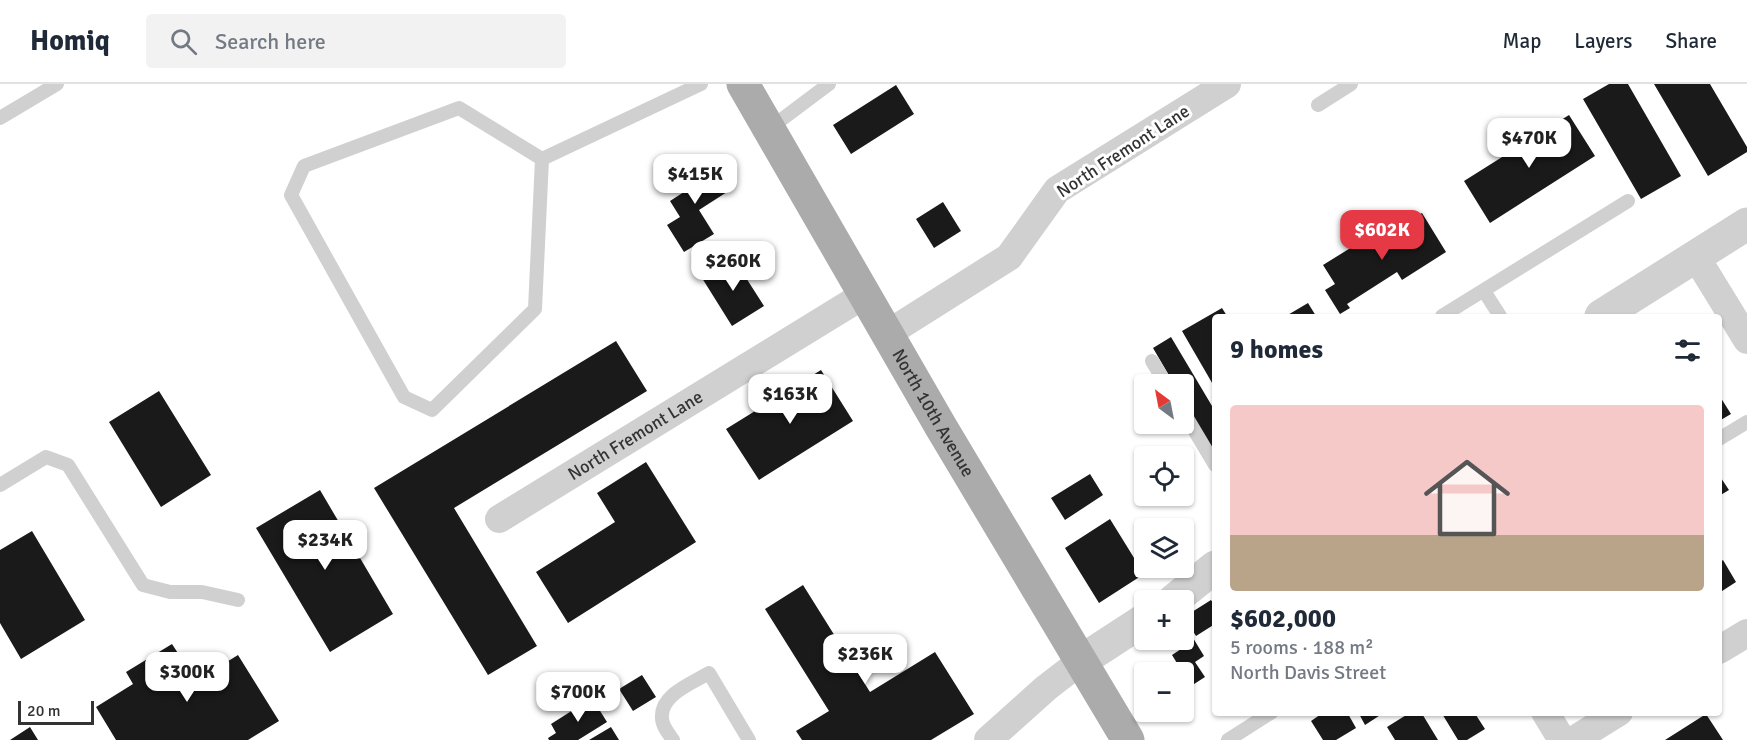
<!DOCTYPE html>
<meta charset="utf-8">
<style>
body{margin:0;font-family:Signika,sans-serif;background:#f2f2f3;color:#1f2937;height:100vh;display:flex;flex-direction:column;font-size:22px;white-space:nowrap}
*{box-sizing:border-box;margin:0}
p{font-size:20px;color:#747a83}
.icon{flex:none;width:33px;height:33px;fill:none;stroke:currentColor;stroke-width:2;stroke-linecap:round;stroke-linejoin:round}
.map{position:relative;flex:1;overflow:hidden}
.panel{position:absolute;left:1212px;top:230px;width:510px;height:402px;display:flex;flex-direction:column;background:#fff;border-radius:6px;box-shadow:0 2px 4px #0004}
.panel>*{flex:none}
.needle{width:39px;rotate:328deg}
.fabs{position:absolute;left:1134px;top:290px;display:grid;gap:12px}
.fabs a{display:grid;place-items:center;width:60px;height:60px;border-radius:6px;background:#fff;box-shadow:0 2px 4px #0004;font-size:30px}
.scale{position:absolute;left:18px;bottom:15px;width:76px;box-sizing:border-box;padding-left:6px;border:3px solid #333;border-top:0;font-size:16px;line-height:21px;white-space:nowrap;color:#333;-webkit-text-stroke:4px #fff;paint-order:stroke}
.price{position:absolute;translate:-50% -51px;padding:0 14px;border-radius:12px;background:#fff;color:#222;font-size:20px;line-height:39px;filter:drop-shadow(0 2px 3px #0008)}
.price::after{content:'';position:absolute;left:50%;top:36px;width:18px;height:14px;margin-left:-9px;background:inherit;clip-path:polygon(0 0,100% 0,50% 100%)}
.price.current{background:#e63946;color:#fff}
ul{padding:0;list-style:none}
li{display:grid;align-content:center;gap:12px;height:318px;padding:0 18px}
li+li{border-top:2px solid #e0e1e3}
li span{display:grid;place-items:center;height:186px;border-radius:6px;color:#555}
li>.icon{margin-inline-start:auto}
span .icon{width:108px;height:108px;fill:#fffc;stroke-width:1}
li b{font-size:26px}
h2{display:flex;justify-content:space-between;align-items:center;height:72px;padding:0 18px;font-size:26px}
header{display:flex;align-items:center;gap:36px;box-sizing:border-box;height:84px;padding:0 30px;background:#fff;border-bottom:2px solid #e0e1e3}
header strong{font-size:28px}
nav{display:flex;gap:33px;margin-inline-start:auto;font-size:21px}
.search{width:420px;height:54px;background:#f2f2f3;display:flex;align-items:center;gap:15px;box-sizing:border-box;padding:0 21px;border-radius:6px;color:#747a83;font-size:22px}
.map>svg:first-child{display:block}
</style>
<header>
<strong>Homiq</strong>
<div class="search"><svg class="icon" aria-label="search" viewBox="0 0 24 24"><circle cx="10" cy="10" r="6"/><path d="M15 15l6 6"/></svg>Search here</div>
<nav><a>Map</a><a>Layers</a><a>Share</a></nav>
</header>
<div class="map">
<svg width="1747" height="656" viewBox="0 0 1747 656">
<rect width="100%" height="100%" fill="#fff"/>
<path fill="#1a1a1a" d="M1609,0h19l53,92 -40,23 -58,-100z
M1654,0h56l37,63v5l-39,24z
M896,1l18,29 -63,40 -18,-29z
M1569,31l26,41 -105,67 -26,-42z
M705,74l22,34 -28,18 15,24 -30,18 -17,-27 13,-8 -10,-16 17,-11 -9,-15z
M943,118l18,29 -27,17 -18,-29z
M1422,129l24,39 -44,28 -5,-8 -50,32 3,4 -10,6 -15,-24 10,-6 -12,-19 50,-31 4,7z
M734,175l30,47 -32,20 -30,-48z
M1308,219l8,13h-30z
M1222,224l5,8h-12v72l-33,-57z
M1171,253l44,74v43l-31,-54v-16h-10l-21,-36z
M616,257l31,50 -193,117 83,138 -49,29 -114,-187z
M821,286l32,51 -94,59 -33,-51z
M159,307l52,84 -50,32 -52,-85z
M1719,311l12,19 -12,7z
M646,378l50,80 -128,81 -32,-51 79,-50 -18,-29z
M1090,390l13,21 -38,25 -14,-22z
M1719,391l10,15 -10,6z
M320,406l73,124 -63,38 -74,-124z
M1110,435l34,55 -45,29 -34,-55z
M32,447l53,89 -64,39 -21,-36v-73z
M1723,476l13,22 -17,11v-30z
M803,501l67,107 65,-40 39,62 -43,26h-129l-6,-9 33,-20 -64,-102z
M1211,516l4,6v18l-19,12 -12,-19z
M1190,549l14,23 -9,6 10,15 -14,9 -19,-31 12,-8 -6,-8h6v-2z
M172,560l24,37 42,-26 41,66 -31,19h-132l-20,-33 37,-23 -7,-12z
M642,591l14,22 -23,14 -14,-22z
M592,614l15,24 -29,18h-29l-1,-2 8,-5 -5,-9z
M1324,628h23l9,16 -20,12h-13l-12,-19z
M1358,628h27l-20,13z
M1411,628h10l17,28h-43l-8,-13z
M1441,628h33l11,17 -18,11h-9z
M1706,630l17,26h-58z
M30,643l8,13h-28z
M611,643l8,13h-30z"/>
<g fill="none" stroke-linecap="round" stroke-linejoin="round">
<path stroke="#d0d0d0" stroke-width="14" d="M1318,21l33,-21
M459,24l83,51 -7,150 -103,101 -28,-13 -113,-202 13,-29z
M0,34l57,-34
M769,45l60,-45
M542,75l159,-75
M1484,207l16,25
M1442,232l186,-115
M1152,277l14,23
M1184,329l31,52
M1719,355l28,-17
M0,401l46,-28 22,8 75,120 27,7h32l36,8
M673,656c-4,-6 -11,-14 -11,-22 -2,-23 30,-35 47,-45l40,67
M1228,656l44,-28"/>
<g stroke="#d0d0d0" stroke-width="28">
<path d="M1696,173l51,83"/>
<path d="M887,250l122,-77 48,-67 170,-106"/>
<path id="s1" d="M499,435l365,-224"/>
<path d="M1719,566l28,-17"/>
<path d="M1545,628l17,28"/>
<path d="M988,656l58,-52 35,-27"/>
<path d="M1574,656l45,-28"/>
</g>
<path stroke="#d0d0d0" stroke-width="33" d="M1601,232l146,-92
M1174,516l41,-33
M1081,577l63,-41"/>
<path stroke="#ababab" stroke-width="33" id="s2" d="M743,0l198,343 187,313"/>
</g>
<g text-anchor="middle" dominant-baseline="central" stroke-width="6" stroke-linejoin="round" paint-order="stroke">
<g font-size="18" fill="#333" stroke="#fff">
<text transform="translate(1123 67) rotate(-33)">North Fremont Lane</text>
<text stroke="none"><textPath href="#s2" startOffset="380">North 10th Avenue</textPath></text>
<text stroke="none"><textPath href="#s1" startOffset="160">North Fremont Lane</textPath></text>
</g>
</g>
</svg>
<div class="fabs">
<a><svg class="needle" viewBox="-14 -14 28 28"><path d="M0-13l5 13h-10z" fill="#e53935"/><path d="M0 13l5-13h-10z" fill="#747a83"/></svg></a>
<a><svg class="icon" aria-label="locate" viewBox="0 0 24 24"><circle cx="12" cy="12" r="6"/><path d="M12 2v4M12 18v4M2 12h4M18 12h4"/></svg></a>
<a><svg class="icon" aria-label="layers" viewBox="0 0 24 24"><path d="M12 4l9 5-9 5-9-5zM3 14l9 5 9-5"/></svg></a>
<a>+</a>
<a>−</a>
</div>
<div class="scale">20 m</div>
<b class="price" style="left:1529px;top:85px">$470K</b>
<b class="price" style="left:695px;top:121px">$415K</b>
<b class="price current" style="left:1382px;top:177px">$602K</b>
<b class="price" style="left:733px;top:208px">$260K</b>
<b class="price" style="left:790px;top:341px">$163K</b>
<b class="price" style="left:325px;top:487px">$234K</b>
<b class="price" style="left:865px;top:601px">$236K</b>
<b class="price" style="left:187px;top:619px">$300K</b>
<b class="price" style="left:578px;top:639px">$700K</b>
<section class="panel">
<h2>9 homes<svg class="icon" aria-label="filters" viewBox="0 0 24 24"><path d="M4 7h16M4 17h16"/><circle cx="9" cy="7" r="2"/><circle cx="15" cy="17" r="2"/></svg></h2>
<ul>
<li><span style="background:linear-gradient(#f6c9c9 70%,#b9a48a 0)"><svg class="icon" aria-label="home" viewBox="0 0 24 24"><path d="M3 11l9-7 9 7M6 9v11h12V9"/></svg></span><div><b>$602,000</b><p>5 rooms · 188 m²</p><p>North Davis Street</p></div></li>
</ul>
</section>
</div>
